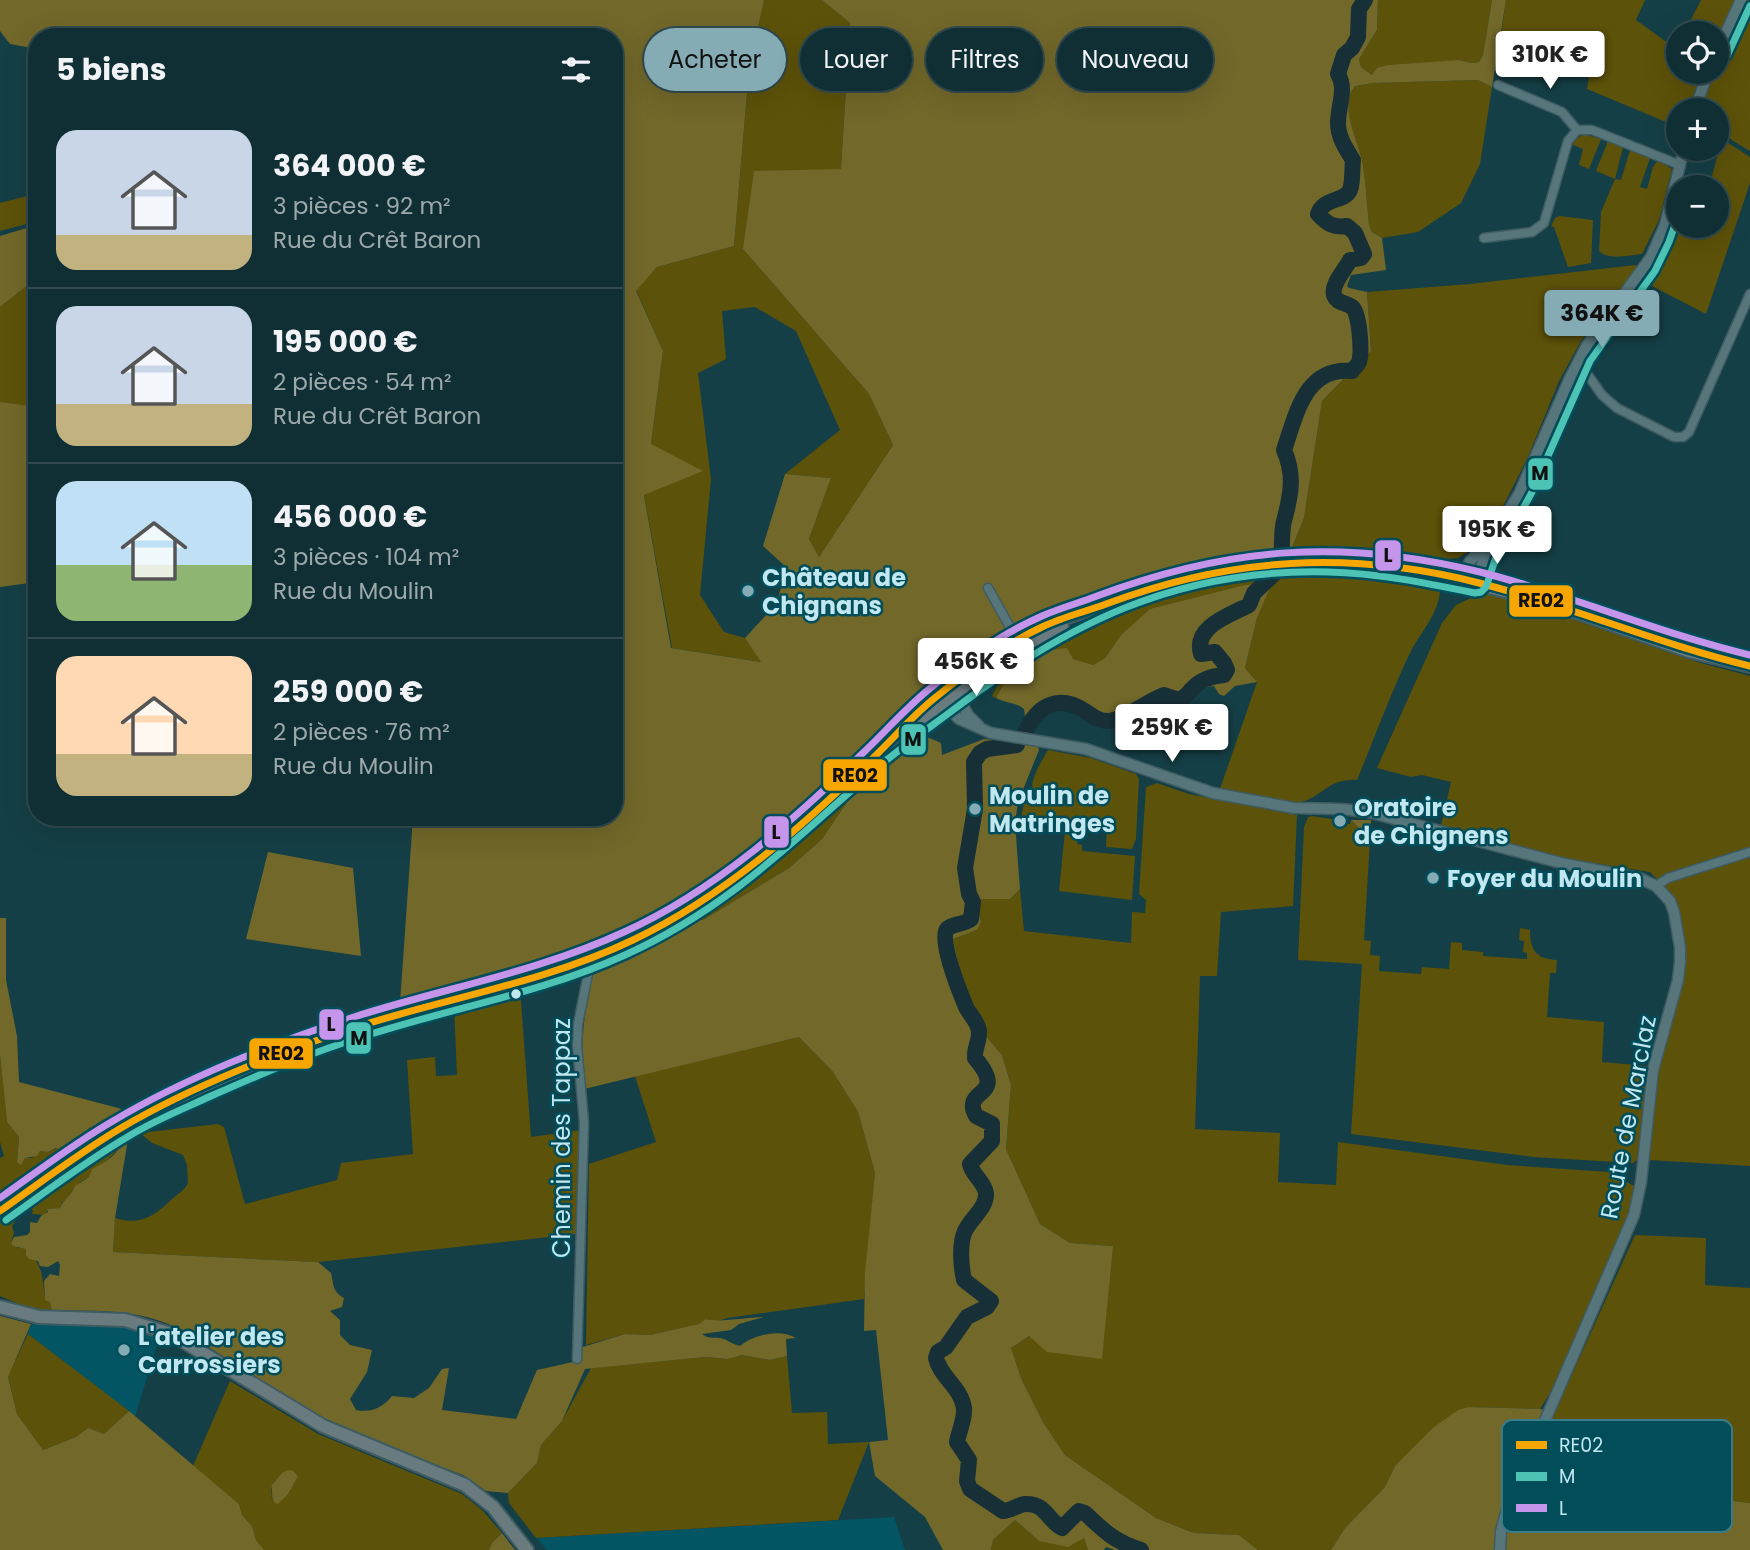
<!DOCTYPE html>
<html lang="fr">
<meta charset="utf-8">
<style>
body{margin:0;font-family:Poppins,sans-serif;background:#1e3b40;color:#f1f3f6;height:100vh;display:flex;flex-direction:column;font-size:26px;white-space:nowrap}
*{box-sizing:border-box;margin:0}
p{font-size:23px;color:#9ca9ac}
.icon{flex:none;width:38px;height:38px;fill:none;stroke:currentColor;stroke-width:2;stroke-linecap:round;stroke-linejoin:round}
.map{position:relative;flex:1;overflow:hidden}
.sheet{position:absolute;left:28px;top:28px;width:595px;height:798px;display:flex;flex-direction:column;background:#102f34;border-radius:28px;box-shadow:0 7px 28px #0002,0 0 0 2px #304a4f}
.sheet>*{flex:none}
.hud{position:absolute;left:644px;top:28px;width:665px;height:63px;display:flex;gap:14px}
.fabs{position:absolute;left:1666px;top:21px;display:grid;gap:14px}
.fabs a{display:grid;place-items:center;width:63px;height:63px;border-radius:50%;background:#102f34;box-shadow:0 7px 28px #0002,0 0 0 2px #304a4f;font-size:35px}
.price{position:absolute;translate:-50% -60px;padding:0 16px;border-radius:7px;background:#fff;color:#222;font-size:23px;line-height:46px;filter:drop-shadow(0 2px 4px #0008)}
.price::after{content:'';position:absolute;left:50%;top:42px;width:21px;height:16px;margin-left:-10px;background:inherit;clip-path:polygon(0 0,100% 0,50% 100%)}
.price.active{background:#85acb5;color:#111}
ul{padding:0;list-style:none}
li{display:flex;align-items:center;gap:21px;height:175px;padding:0 28px}
li+li{border-top:2px solid #304a4f}
li span{display:grid;place-items:center;flex:none;width:196px;height:140px;border-radius:21px;color:#555}
li>.icon{margin-inline-start:auto}
span .icon{width:84px;height:84px;fill:#fffc;stroke-width:1}
li b{font-size:30px}
h2{display:flex;justify-content:space-between;align-items:center;height:84px;padding:0 28px;font-size:30px}
.pill{padding:0 24px;border-radius:32px;background:#102f34;box-shadow:0 7px 28px #0002,0 0 0 2px #304a4f;font-size:24px;line-height:63px}
.pill.active{background:#85acb5;color:#111}
.map>svg:first-child{display:block}
</style>
<div class="map">
<svg width="1750" height="1550" viewBox="0 0 1750 1550">
<rect width="100%" height="100%" fill="#153f46"/>
<path fill="#035563" d="M31,1324l91,2 38,9 -25,82 -107,-83z
M894,1517l11,33h-358l-11,-12z"/>
<path fill="#5d5209" fill-rule="evenodd" d="M764,0h58l28,23 -9,146 -98,80 126,145 24,51 -74,112 -10,-18 22,-61 -46,-4 55,-44 -44,-99 -41,-24 -33,4 4,48 -28,14 13,106 -11,116 24,37 21,6 17,24 -90,-14 -28,-154 58,-23 -51,-26 12,-94 -27,-61 21,-23 77,-21 15,-177z
M1378,0h114l-9,55 -4,7 -7,1 -13,-3 -87,15 -11,-8 -2,-8 18,-29z
M1506,0h139l-9,20 40,29 2,-4v27h24l-14,38h-10v17l-91,-38 2,-11 -89,-37z
M1701,0h34l-18,40v-7h-33z
M1746,0h4v151l-17,-10 -16,-15v-16h-15v-2l10,-34 5,-2v-7l16,-28z
M1478,80l14,7 -12,77 -19,39 -43,29 -36,6 -10,-6 -3,-7c-2,-20 -3,-40 -6,-60 -4,-24 -25,-57 -8,-79l18,-3z
M1583,134l18,5 -12,30 -10,-4 4,-16 -10,-4 1,-4z
M1722,139l28,18v26l-44,131 -56,-29 28,-92v33h39v-39h-8z
M1608,141l15,6 -8,32 6,1 9,-30 20,8 -10,29 7,2 6,-22 5,-7 14,9 -13,51 -17,34c-13,1 -33,7 -43,-3l2,-39 14,-33 -19,-8z
M27,196l7,26 -34,9v-28z
M1559,216l34,4 -2,43 -23,4 -14,-40 -3,-1 4,-8z
M1636,265l2,2 -57,74 -22,40 -31,76 -29,57 -28,36 -13,8 -14,1 -72,-9h-81l13,-32 18,-117 49,-50 -4,-59 103,-8z
M37,278v129l-33,-3 -4,-2v-95z
M1342,572l82,8 10,3 6,5c0,24 -18,42 -29,63 -20,41 -36,86 -54,129 -31,-2 -35,20 -61,23 -19,1 -56,-10 -76,-14l37,-107 -12,-14 12,-50 14,-35 -150,52 -16,23 -12,7 -11,-2 -32,-14c-33,14 -38,16 -54,49l-4,-2 16,-32 89,-44 68,-25 63,-15 39,-5z
M1482,593l29,5 186,64 53,14v490l-101,-6 12,-107 23,-77 2,-25 -4,-26 -11,-32 -21,-21 -87,-14 -122,-32 10,-44 -29,-7 -11,2 -34,-9 65,-145 14,-18z
M1048,750l43,8 45,16 3,5 -3,60 -4,10 -26,-2 1,-20 -4,-4 -15,-2 -2,16 -8,-1 -1,8 5,1v6l53,5 -3,44 -73,-9 7,-70 -45,-4 3,-13 8,-5h5v-4l-4,-1c-4,-15 8,-31 15,-44z
M862,780l-40,59 -33,29 -86,52h-15l80,-59z
M1157,783l32,11 108,21 -4,91 -72,6 -4,64h-17l-5,153 85,4 -2,49 58,3 2,-43 169,23 102,7 25,14 -8,37 -76,170 -10,16 -71,-2 -74,59 -10,21 -40,41 -14,22h-73l-19,-15 -45,-2 -38,-15 -91,-63 -22,-33 -22,-44 -10,-30 18,-12 84,-90 -43,-3 -30,-19 -34,-75 5,-64 -9,-30 -13,-15 -23,-42 -13,-59 24,-9 4,-9 -4,-17 5,-5h28l10,-10 4,42 107,12 1,-31 13,1 1,-13 -7,-6 7,-107z
M1312,816l26,4 3,3 9,1 1,-4 19,20 -6,100 7,1 -1,14 10,1 -1,15 42,3 1,-7 27,2 2,-27 11,1v7l21,2v4l44,3v-6l-4,-1 1,-11 -5,-1 1,-12 10,2c0,20 6,29 27,30l-1,13h-6l-3,44 57,5 -2,40 45,4 -10,94 -4,3 -100,-6 -182,-23 11,-170 -64,-4 6,-133 4,-10z
M520,988l11,149 50,-7 -5,104 -258,28 -205,-10 2,-34c25,8 40,-2 57,-19 6,-5 12,-8 16,-16l-1,-18 -4,-10 -31,-12 -12,-10 78,-9 6,3 21,77 92,-24 4,-17 72,-9 -6,-94 28,-3 1,19 21,-1 -3,-70z
M799,1037l34,35 25,40 17,61 -11,126 -137,19 -11,4 -10,-3 -6,5 -50,11 -25,-1 -39,11 3,-181 67,-22 -21,-66z
M0,1055l7,67 12,15 -2,24 4,4 4,-7h7l8,-7 8,1 39,-16 1,-7 3,-2 9,3 13,-2 -113,75v-45l4,-2 -4,-14z
M122,1137l-2,11 -31,29 -9,5 -8,13 -10,7 -2,6 -12,1 -3,6 -13,-1 1,-4 -4,-2 -10,8 -7,10 2,7 -3,10 7,5 6,-1c19,17 18,28 21,52l5,3 2,9 -24,-3 -28,-12v-77z
M1635,1235l71,3 -1,47 45,3v215l-221,-26 26,-65z
M28,1334l101,77 -25,23 -16,-6 -12,9 -33,13 -26,-36 -9,-38z
M742,1355l28,5 17,-4 5,57 35,-1 1,32 41,-2 -31,78 -302,18 -27,-35 -1,-10 29,-30 4,-18 21,-24 29,-53 114,-11 21,2z
M230,1381l88,53 144,60 20,16 20,23 -10,10 -3,7h-225l-8,-10 -4,-14 -10,-11 -3,-11 -46,-38zM282,1473l12,7 -6,14 -16,6 -1,-14z
M1015,1520l24,21 45,-3 4,12h-97l2,-10z"/>
<path fill="#72682a" d="M0,0h764l-15,69 -15,177 -77,21 -21,24 27,60 -12,93 52,27 -59,24 27,153 90,14 -16,-24 32,-35 9,-36 -23,-21 22,-72 46,4 -22,61 10,18 74,-112 -24,-51 -126,-145 11,-78 87,-2 9,-146 -28,-23h556l-1,30 -18,29 2,8 11,8 5,-7 12,-3 70,-5 13,3 7,-1 4,-7 9,-55h14l-14,87 -14,-7 -105,3 -18,3c-17,21 4,55 8,79 3,20 4,40 6,60l3,7 10,6 4,32 -35,5 -4,11 2,2 18,4 4,59 -49,50 -18,117 -13,32 -83,10 -72,17 -73,28 -67,38 -106,87 -96,85 -111,86 -88,41 -82,28 -113,33 13,-186h201v-614l5,-19 -5,-7v-140h-577v12l-27,-5 -10,-13z
M37,225v53l-37,29v-71z
M0,402l37,5v175l-37,5z
M1272,583l-15,35 -12,50 12,14 -22,4 -11,10 -5,-2 -5,-8 -17,3 -6,12 -11,5 -20,-6 -5,13c-13,3 -35,12 -47,12 -11,1 -16,-8 -24,-12 -25,-13 -42,2 -56,21l-5,-1 3,-10 -2,-14c-9,-7 -19,-6 -28,-11 17,-35 31,-47 71,-50l6,11 20,6 12,-7 16,-23 29,-26 95,-24z
M925,736l16,7 1,12 42,-16 50,6 4,2 1,3 -21,52 -3,21 5,66 -10,10h-28l-5,5 4,18 -4,8 -24,9 13,59 23,42 13,15 9,30 -5,64 34,75 30,19 43,3 -11,113 -55,-7 -18,-16 -18,12 10,30 22,44 22,33 91,63 38,15 45,2 19,15h-143l-9,-3 -2,3h-16l-4,-12 -16,9 -29,-6 -24,-21 -22,20 -2,10h-48l-18,-33 -50,-41 -6,-34 19,-2 -12,-110 -12,1 1,-58 10,-100 -17,-61 -25,-40 -34,-35 -215,52c-5,-44 1,-81 9,-123l95,-46h15l86,-52 33,-29 40,-59 42,-37 10,-6z
M1351,820h20l-1,20z
M268,852l85,16 8,88 -115,-17z
M0,918h6v62l11,56 2,46 103,27 -3,12 -6,7 -13,2 -9,-3 -3,2 -2,9h-4l-4,5 -12,2 -5,5 -5,-2 -8,4 -8,-1 -3,5 -12,2 -4,7 -4,-3 2,-25 -12,-15 -7,-67z
M129,1133l-14,85 -2,34 205,10 13,11c3,12 1,18 13,25l-2,9 -12,4 10,9v15l10,10 22,5 -5,22 -17,27 6,11c15,3 26,-2 36,-14l22,2 15,-10 13,-19 7,-1 -7,42 74,9 21,-49 36,-8v-12l52,-16 25,1 49,-11 7,-5c12,4 43,-2 58,-2l-25,7 -8,6 -29,4c7,6 13,2 22,5 6,3 9,5 16,7 13,-11 41,-18 56,-8l-10,1 1,17 -17,4 -28,-5 -15,4 -22,-2 -120,12 -23,52 -21,24 -4,18 -29,30 -22,-2 -23,-16 -106,-40 -36,-17 -141,-89c-45,-21 -80,-18 -128,-18l-2,-9 -5,-2 -1,-19 6,-7 9,2 1,-11 -2,-4 -10,6 -8,-1 -2,-5 -9,-2 -3,-4v-6l-13,-3 -2,-3 3,-6 13,-2 3,-3v-10l7,1 4,-7 7,-4 -1,-3 13,-1c3,-9 11,-11 15,-22l14,-9 3,-8c14,-7 29,-15 30,-32z
M0,1316l31,8 -23,53 9,37 26,36 33,-13 12,-9 16,6 25,-23 110,93 3,11 10,11 4,14 8,10h-264z
M1469,1407l71,2 15,3 -25,65h79l107,22 34,4v47h-419l14,-22 40,-41 10,-21 39,-39 24,-17z
M288,1470l5,1 5,5 -10,18 -10,10c-9,-3 -4,-11 -7,-18l11,-13z
M502,1533l13,17h-26l3,-7z"/>
<g fill="none" stroke-linecap="round" stroke-linejoin="round">
<path stroke="#173037" stroke-width="16" d="M1281,555c2,-11 0,-23 3,-34 7,-26 11,-46 0,-71 12,-35 21,-84 68,-79 2,-3 6,-6 7,-9 3,-9 1,-49 -7,-55 -6,-5 -15,-3 -18,-12 -3,-11 11,-25 16,-35l11,-2 3,-4 -9,-21 -8,-7c-13,2 -20,-2 -29,-12 6,-17 27,-12 32,-24 3,-8 2,-21 3,-30 -7,-11 -15,-23 -15,-37 0,-17 9,-34 0,-49l6,-19 8,-7 6,-11 1,-28 6,-9
M1025,733c12,-28 33,-39 60,-22 7,5 15,11 25,10 19,-4 36,-19 54,-26l15,5c7,-3 8,-6 13,-11 8,-9 20,-13 32,-14l3,-5 -3,-7 -9,-11 -14,2c-8,-28 30,-39 48,-49l5,-12 23,-22
M1017,745l-30,4 -7,4 -6,9 1,47 -10,59 4,26 4,8 -2,17c-7,6 -18,4 -24,10 -9,10 14,66 19,78 4,8 12,15 13,24 1,9 -5,18 -4,27 35,41 -15,29 1,58l16,8v17l-22,23c2,11 14,17 16,29 1,15 -15,25 -21,38 -6,13 -4,35 -1,49l27,21 -4,6 -20,10 -21,30 -8,5 -2,6c4,19 25,29 28,50 1,12 -5,22 -7,34l12,18 -2,21 3,8 33,22c8,0 14,-6 22,-7 21,-1 22,16 37,24l17,-17 6,2c19,18 30,29 56,37"/>
<defs>
<path id="minor" d="M1498,85l64,27 15,18
M1484,238l48,-6 12,-9 24,-82 9,-11h15l88,35
M1578,361l24,34 15,13 57,29h9l6,-5 61,-138
M988,588l31,55
M1656,886l12,-8 82,-26
M577,1359l7,-237 -7,-77 1,-21 10,-50 -2,-14"/>
<path id="tertiary" d="M1717,52l24,-52
M1695,110l13,-38
M1463,575l7,-14 21,-21 28,-46 51,-116 17,-33 64,-88 14,-32 19,-76
M1477,579l12,-35
M954,690l14,25 11,11
M940,699l19,20 32,14 95,16 127,44 81,15 47,1 27,3 197,52 74,14 17,8 14,15 4,11 6,35v15l-2,18 -25,90 -12,112 -7,33 -126,291 -7,25 -1,19"/>
<path id="primary" d="M1376,566l72,11 77,19
M1570,610l119,41 61,15
M905,734l79,-62 78,-46
M0,1211c39,-27 77,-56 117,-81 28,-17 58,-29 88,-43 51,-23 103,-44 156,-62 93,-30 190,-45 278,-89 88,-43 161,-110 232,-177 18,-16 32,-34 50,-50 36,-30 75,-58 117,-80 19,-9 39,-15 58,-22 80,-31 149,-41 234,-46 26,-2 52,-4 79,0 63,7 112,25 169,52
M0,1307l39,10 86,3 46,14 152,92 142,59 28,22 34,43"/>
</defs>
<use href="#minor" stroke="#3e5c62" stroke-width="11"/>
<use href="#tertiary" stroke="#3e5c62" stroke-width="13"/>
<use href="#primary" stroke="#3e5c62" stroke-width="16"/>
<use href="#minor" stroke="#57767c" stroke-width="8"/>
<use href="#tertiary" stroke="#57767c" stroke-width="10"/>
<use href="#primary" stroke="#6a7b7f" stroke-width="12"/>
<defs>
<path id="bus-1" d="M0,1211c40,-28 79,-58 121,-83 71,-42 163,-78 242,-103 90,-28 185,-44 270,-85 90,-43 169,-113 240,-182 21,-20 40,-43 63,-61 32,-26 68,-52 106,-70 20,-10 43,-15 64,-23 125,-47 244,-54 373,-21 92,23 179,61 271,83"/>
<path id="bus-2" d="M1727,56l23,-50
M6,1220c41,-29 80,-59 123,-84 26,-16 54,-27 82,-40 50,-22 101,-44 154,-60 86,-28 177,-43 260,-81 101,-46 164,-110 245,-181 25,-22 52,-41 79,-61 117,-89 227,-145 379,-141 49,1 98,11 147,21l6,-1 5,-5 9,-27 37,-68 58,-131 65,-90 14,-29 9,-26"/>
<path id="bus-3" d="M0,1198c37,-26 73,-54 113,-77 70,-42 163,-79 241,-104 90,-29 184,-45 270,-85 91,-41 170,-112 241,-181 21,-20 40,-42 63,-61 34,-28 73,-56 114,-74 18,-8 37,-13 55,-20 131,-49 246,-58 383,-24 91,23 178,61 270,83"/>
</defs>
<use href="#bus-1" stroke="#014d5a" stroke-width="12"/>
<use href="#bus-2" stroke="#014d5a" stroke-width="12"/>
<use href="#bus-3" stroke="#014d5a" stroke-width="12"/>
<use href="#bus-1" stroke="#f7a600" stroke-width="7"/>
<use href="#bus-2" stroke="#4cc3b4" stroke-width="7"/>
<use href="#bus-3" stroke="#c495ea" stroke-width="7"/>
</g>
<g fill="#85acb5" stroke="#014d5a" stroke-width="2.5">
<circle cx="748" cy="591" r="7"/>
<circle cx="975" cy="809" r="7"/>
<circle cx="1340" cy="821" r="7"/>
<circle cx="1433" cy="878" r="7"/>
<circle cx="124" cy="1350" r="7"/>
</g>
<circle fill="#c1e7f1" stroke="#014d5a" stroke-width="2.5" cx="516" cy="994" r="6"/>
<g text-anchor="middle" dominant-baseline="central" stroke-width="5" stroke-linejoin="round" paint-order="stroke">
<g font-size="24" font-weight="bold" fill="#c1e7f1" stroke="#014d5a" text-anchor="start">
<text x="762" y="577">Château de<tspan x="762" dy="28">Chignans</tspan></text>
<text x="989" y="795">Moulin de<tspan x="989" dy="28">Matringes</tspan></text>
<text x="1354" y="807">Oratoire<tspan x="1354" dy="28">de Chignens</tspan></text>
<text x="1447" y="878">Foyer du Moulin</text>
<text x="138" y="1336">L'atelier des<tspan x="138" dy="28">Carrossiers</tspan></text>
</g>
<g font-size="24" fill="#c1e7f1" stroke="#014d5a">
<text transform="translate(1628 1117) rotate(-79)">Route de Marclaz</text>
<text transform="translate(561 1138) rotate(-90)">Chemin des Tappaz</text>
</g>
</g>
<rect x="1502" y="1420" width="230" height="112" rx="10" fill="#014d5a" stroke="#3b7b87" stroke-width="2"/>
<rect x="1516" y="1441" width="31" height="8" fill="#f7a600"/>
<rect x="1516" y="1472" width="31" height="9" fill="#4cc3b4"/>
<rect x="1516" y="1504" width="31" height="8" fill="#c495ea"/>
<g font-size="19" fill="#c1e7f1">
<text x="1559" y="1452">RE02</text>
<text x="1559" y="1483">M</text>
<text x="1559" y="1515">L</text>
</g>
<g stroke="#014d5a" stroke-width="2.5">
<rect x="1527" y="457" width="27" height="34" rx="7" fill="#4cc3b4"/>
<rect x="1374" y="539" width="28" height="33" rx="7" fill="#c495ea"/>
<rect x="1508" y="584" width="66" height="34" rx="7" fill="#f7a600"/>
<rect x="900" y="723" width="27" height="33" rx="7" fill="#4cc3b4"/>
<rect x="822" y="758" width="66" height="34" rx="7" fill="#f7a600"/>
<rect x="763" y="815" width="27" height="34" rx="7" fill="#c495ea"/>
<rect x="318" y="1008" width="27" height="33" rx="7" fill="#c495ea"/>
<rect x="345" y="1021" width="27" height="34" rx="7" fill="#4cc3b4"/>
<rect x="248" y="1037" width="66" height="33" rx="7" fill="#f7a600"/>
</g>
<g font-size="19" text-anchor="middle" font-weight="bold" fill="#111">
<text x="1540" y="480">M</text>
<text x="1388" y="562">L</text>
<text x="1541" y="607">RE02</text>
<text x="913" y="746">M</text>
<text x="855" y="782">RE02</text>
<text x="776" y="839">L</text>
<text x="331" y="1031">L</text>
<text x="359" y="1045">M</text>
<text x="281" y="1060">RE02</text>
</g>
</svg>
<div class="fabs">
<a><svg class="icon" aria-label="locate" viewBox="0 0 24 24"><circle cx="12" cy="12" r="6"/><path d="M12 2v4M12 18v4M2 12h4M18 12h4"/></svg></a>
<a>+</a>
<a>−</a>
</div>
<b class="price" style="left:1550px;top:91px">310K €</b>
<b class="price active" style="left:1602px;top:350px">364K €</b>
<b class="price" style="left:1497px;top:566px">195K €</b>
<b class="price" style="left:976px;top:698px">456K €</b>
<b class="price" style="left:1172px;top:764px">259K €</b>
<div class="hud">
<a class="pill active">Acheter</a>
<a class="pill">Louer</a>
<a class="pill">Filtres</a>
<a class="pill">Nouveau</a>
</div>
<section class="sheet">
<h2>5 biens<svg class="icon" aria-label="filters" viewBox="0 0 24 24"><path d="M4 7h16M4 17h16"/><circle cx="9" cy="7" r="2"/><circle cx="15" cy="17" r="2"/></svg></h2>
<ul>
<li><span style="background:linear-gradient(#c9d6e8 75%,#c2b280 0)"><svg class="icon" aria-label="home" viewBox="0 0 24 24"><path d="M3 11l9-7 9 7M6 9v11h12V9"/></svg></span><div><b>364 000 €</b><p>3 pièces · 92 m²</p><p>Rue du Crêt Baron</p></div></li>
<li><span style="background:linear-gradient(#c9d6e8 70%,#c2b280 0)"><svg class="icon" aria-label="home" viewBox="0 0 24 24"><path d="M3 11l9-7 9 7M6 9v11h12V9"/></svg></span><div><b>195 000 €</b><p>2 pièces · 54 m²</p><p>Rue du Crêt Baron</p></div></li>
<li><span style="background:linear-gradient(#bfe0f5 60%,#8fb573 0)"><svg class="icon" aria-label="home" viewBox="0 0 24 24"><path d="M3 11l9-7 9 7M6 9v11h12V9"/></svg></span><div><b>456 000 €</b><p>3 pièces · 104 m²</p><p>Rue du Moulin</p></div></li>
<li><span style="background:linear-gradient(#ffd9b3 70%,#c2b280 0)"><svg class="icon" aria-label="home" viewBox="0 0 24 24"><path d="M3 11l9-7 9 7M6 9v11h12V9"/></svg></span><div><b>259 000 €</b><p>2 pièces · 76 m²</p><p>Rue du Moulin</p></div></li>
</ul>
</section>
</div>
